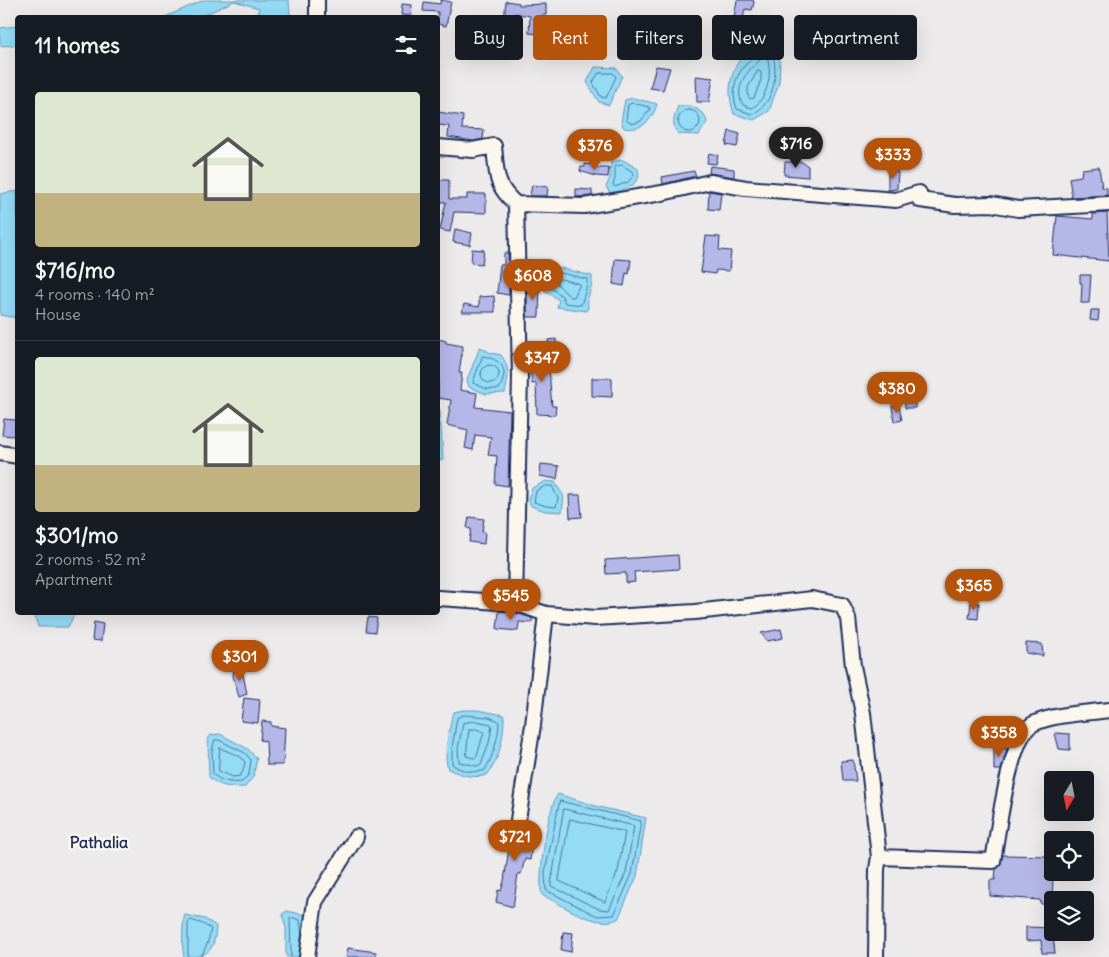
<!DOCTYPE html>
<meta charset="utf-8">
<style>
body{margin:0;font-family:Delius,sans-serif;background:#20242c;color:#f1f3f6;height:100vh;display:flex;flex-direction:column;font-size:19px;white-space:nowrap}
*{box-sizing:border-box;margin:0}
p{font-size:16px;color:#9ea1a6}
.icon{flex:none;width:28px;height:28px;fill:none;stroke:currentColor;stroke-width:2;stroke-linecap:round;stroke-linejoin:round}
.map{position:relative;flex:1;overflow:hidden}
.panel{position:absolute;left:15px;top:15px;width:425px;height:600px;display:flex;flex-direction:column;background:#171b24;border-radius:5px;box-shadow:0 5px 20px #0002}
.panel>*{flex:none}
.hud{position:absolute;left:455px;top:15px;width:475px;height:45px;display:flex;gap:10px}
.needle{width:32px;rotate:190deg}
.fabs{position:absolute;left:1044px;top:771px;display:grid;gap:10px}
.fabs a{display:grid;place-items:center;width:50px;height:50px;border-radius:5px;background:#171b24;box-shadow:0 5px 20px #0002;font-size:25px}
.price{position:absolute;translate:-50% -42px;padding:0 11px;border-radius:18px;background:#b45309;color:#fff;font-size:16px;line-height:32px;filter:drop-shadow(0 1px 2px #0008)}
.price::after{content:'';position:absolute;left:50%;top:30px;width:15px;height:11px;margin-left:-8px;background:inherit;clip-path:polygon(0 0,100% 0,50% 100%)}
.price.on{background:#222;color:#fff}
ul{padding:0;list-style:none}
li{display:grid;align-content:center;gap:10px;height:265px;padding:0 20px}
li+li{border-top:1px solid #363941}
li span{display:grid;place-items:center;height:155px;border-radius:5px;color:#555}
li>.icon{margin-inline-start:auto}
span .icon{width:90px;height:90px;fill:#fffc;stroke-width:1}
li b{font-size:21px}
h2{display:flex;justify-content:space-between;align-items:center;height:60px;padding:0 20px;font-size:21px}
.pill{padding:0 18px;border-radius:5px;background:#171b24;box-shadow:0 5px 20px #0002;font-size:18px;line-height:45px}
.pill.on{background:#b45309;color:#fff}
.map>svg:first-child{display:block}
</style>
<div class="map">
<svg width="1109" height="957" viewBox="0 0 1109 957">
<rect width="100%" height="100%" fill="#edeaeb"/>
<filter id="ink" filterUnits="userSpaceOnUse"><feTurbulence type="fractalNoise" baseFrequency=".02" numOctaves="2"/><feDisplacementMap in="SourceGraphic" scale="10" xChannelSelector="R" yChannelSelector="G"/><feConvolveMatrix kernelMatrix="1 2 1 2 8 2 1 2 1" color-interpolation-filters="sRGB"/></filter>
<g filter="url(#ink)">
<path fill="#94dbf6" stroke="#6496b9" d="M204,0h85l1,17h-32l1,-9 -25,-7 -34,16h-35z
M17,26v19l-17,1v-18z
M762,45l14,1 4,15 -1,22 -10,28 -15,9 -20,-6c-6,-18 -6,-36 5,-53 5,-6 16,-11 23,-16z
M595,67l21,1 6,8 -13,29 -10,-3 -12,-20z
M633,98l24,6c-5,17 -15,27 -33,24l-3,-7 4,-21z
M692,106l12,8 3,8 -8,13 -21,-1c-7,-9 -4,-18 0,-28z
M623,160l15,9 1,8 -7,9 -21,8 -5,-7 4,-9 1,-16z
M17,191l1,125 -1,2 -17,-3v-121z
M561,268l31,8c1,13 -6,20 -4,32l-2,3 -29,-4 2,-7 -18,-12 3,-17z
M480,347l11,6 10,2c10,14 7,23 4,38l-19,1 -17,-7 -2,-7z
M438,409l2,1 3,50 -4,1z
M546,481l9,1 9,15 -2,15 -17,-1 -14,-5 -3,-7 4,-11z
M34,613v-1l41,1 -7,14h-30z
M463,710h14l27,5c0,20 -4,45 -17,60 -13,4 -26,0 -39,-6 -5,-16 1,-36 4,-53l2,-4z
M220,734l28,15 9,10 -4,18 -8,10c-14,1 -26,0 -36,-10l-1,-38 3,-4z
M558,794l41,13 47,11 -9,58 -19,43c-23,10 -55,-14 -76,-24 -5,-15 6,-89 16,-101z
M287,911l18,4 2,23 -4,19h-16l-1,-2v-27l-4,-14z
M185,915l20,4 11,7c-1,25 -8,31 -32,31 -2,-7 -2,-36 1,-42z"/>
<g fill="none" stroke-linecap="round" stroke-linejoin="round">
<path stroke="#4b749b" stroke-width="1" d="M763,50l9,2c7,21 2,53 -20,62l-15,-5c-9,-27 4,-44 26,-59z
M764,57l3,1c6,15 0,42 -15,50l-9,-3c-11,-19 7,-38 21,-48z
M758,71l3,1v8l-7,18 -4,1 -2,-3v-8z
M599,73h14l3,4 -10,21 -5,-1 -8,-14z
M633,103l16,4 1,2 -9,12 -9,3 -6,-4 2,-15z
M678 121a11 11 0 1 1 22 0a11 11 0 1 1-22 0Z
M622,165l11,7 1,3 -6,7 -13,5 -2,-2 2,-6v-12z
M561,273l26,6c1,7 -4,19 -6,26l-16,-2 -3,-7 -15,-11 1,-9z
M561,279l19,5 -6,13h-4l-13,-13v-3z
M483,356c19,4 27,13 16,33h-12l-14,-6z
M481 374a9 9 0 1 1 18 0a9 9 0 1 1-18 0Z
M546,486h6l6,12 -2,9 -10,-1 -12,-4 2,-11z
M464,715l25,2 10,4c0,16 -6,35 -14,49 -10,4 -25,1 -33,-6v-16l5,-30z
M476,721l15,3 1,2 -3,17 -8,22 -5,1 -17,-4 -1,-13 5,-26z
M476,729l8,3 -7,24 -3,2 -8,-2 3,-26z
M215,740h4l26,13 6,7 -2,14 -7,8c-10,1 -21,0 -29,-8l-1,-22z
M220,748l21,9 4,5 -2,9 -3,5 -7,1 -14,-6z
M560,801l81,20 -9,53 -18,41 -17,1 -51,-26 -1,-17z
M564,809l70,17 -8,47 -17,37 -10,-1 -48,-23z
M570,819l55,13 -7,39 -13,31 -46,-21z
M188,957v-34l3,-3 12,4 8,5 -3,13 -7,15
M291,957l-1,-40 10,3 2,17"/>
</g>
<path fill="#b6b7e9" stroke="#1b2f5e" d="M441,0l10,2 -5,24 -8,-2v-12l-15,-1 1,-9 16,2z
M737,0h16l1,3 -2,7 -7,-1 -2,10 -9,-2z
M506,1l13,2v2l27,-1v11h-4l-1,19 -12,-1 1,-17 -15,-3 -4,25 -14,-3 2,-15h5z
M402,4l10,1 -1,11 -10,-1z
M676,22l9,2 -3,15 -9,-1z
M656,66l14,2 -7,22 -13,-2z
M696,76l17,2 -4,24h-12z
M438,112l25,4 -1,13 22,1 -1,9 -10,2 -25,-4 1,-11 -11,-1z
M729,131l11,3 -3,13 -11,-2z
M709,153l9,2 -2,9 -9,-1z
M785,162h17l6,4v11l-24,-2z
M585,164l8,1v3h16l-1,9 -12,-1 -16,-5 1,-4h4z
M710,166l24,3v8l-25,-4z
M1099,167l3,20 5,1v7l-35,2 -3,-19 12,-2 1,-7z
M694,171l2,5 -33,8 -1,-7z
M888,171l10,1 -1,17 -9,1z
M438,180h11v19h18v-5h19v19l-32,-1 -4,20 -10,-2 6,-28h-8z
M532,185l16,2 -1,9h-17z
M576,189l16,1v6l-16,1z
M709,191l12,2 -2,17 -11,-1z
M1107,213l2,48 -56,-6 4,-39 36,3v-5z
M455,229l17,4 -2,12 -17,-3z
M706,236l14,1 -1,13 12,1 -2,20 -13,-1 -1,4 -14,-2z
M472,249l12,1 -2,14 -11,-1z
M504,253h4l1,42 -12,-2 3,-28h4z
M615,259l16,1 -2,14 -3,-1 -2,13 -11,-2z
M1080,275h11l-2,28h-8l1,-20h-2z
M527,285l13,1 -1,31h-12z
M494,296l1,16h-33l2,-8 15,3v-10z
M1091,310h8l-1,11 -8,-1z
M438,339l8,2v2l17,3 -4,27h3l-2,17 17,3 -2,14 35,4 -2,75 -13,-2 2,-28 -9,-1 3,-18 -16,-2 -2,15 -8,-2 3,-18 -21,-5 4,-25 -13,-2z
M556,339l1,11 -8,1 -1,-11z
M528,353h20l3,43 1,10h4l-1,9 -18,-1 -1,-31 -4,1z
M592,378h20v19l-20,-1z
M915,390v18h-10l-1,-17z
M892,406h7l3,14 -8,2z
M4,419l12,1 -2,16 -12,-1z
M541,464l18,2 -2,13 -17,-3z
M569,495h11l2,22 -12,1z
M469,517l15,2 -2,13h3l-1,12 -15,-2 2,-13 -4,-1z
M678,555l1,14 -45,3 1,10 -9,1v-10l-20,1 -1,-14z
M526,585l8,1 -1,11 -8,-2z
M971,602l8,1 -1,16 -9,-1z
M499,611l14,1 19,6v5l-13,-1 -1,9 -21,-2z
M368,617l9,1 -2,14 -9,-1z
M94,622l9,2 -2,17 -9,-1z
M781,629l2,9 -16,3 -6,-8z
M1026,643l16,1 1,12 -17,-3z
M234,668l8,1 5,25 -8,3 -6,-21z
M244,698l16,2 -2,23 -17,-2z
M262,721l9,1v4l14,2 -2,37h-16l-1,-24 -6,-1z
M1055,733l15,1v16l-11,-1z
M994,746l13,3 -6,21h-7z
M853,760l3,21h-13l-2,-20z
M514,828l20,2 -4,30 -5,-1 -4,15h-3l-5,33 -17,-5 2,-12 3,1 3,-10 6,-40 -9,-1 2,-11 11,2z
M1003,855l45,1 -2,22h7l-1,26h-11l-1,-4 -50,-4v-16h5l1,-11 4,-3z
M1026,927l26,1 3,25h-13l-1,-13 -15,1z
M563,932l10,1 -2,19 -10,-2z
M348,948l28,4v5h-30z"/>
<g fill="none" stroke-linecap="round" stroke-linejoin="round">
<defs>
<path id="minor" d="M317,18v-18
M438,147l35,3 21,-4c3,27 0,39 22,58l4,172 -5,227
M516,204l68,2 78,-13 48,-11 36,6 150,12 23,-7 1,7 35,5 36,-1 27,5 91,-5
M0,453l18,3
M438,598l77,5 31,11 49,4 100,-6 117,-13 30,6 6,13 5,48 10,47 16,144 -2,12 -1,88
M518,820l15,-95 13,-111
M879,857l114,4c5,-28 16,-125 40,-137 20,-10 54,-11 76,-14
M307,957l8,-55 41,-65"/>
</defs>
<use href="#minor" stroke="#1b2f5e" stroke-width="18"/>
<use href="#minor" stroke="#fbf7ec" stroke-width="14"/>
</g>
</g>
<g text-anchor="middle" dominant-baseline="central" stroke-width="5" stroke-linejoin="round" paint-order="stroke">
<g font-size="16" font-weight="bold" fill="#1b2f5e" stroke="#fbf7ec">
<text x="99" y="842">Pathalia</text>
</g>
</g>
</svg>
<div class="fabs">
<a><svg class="needle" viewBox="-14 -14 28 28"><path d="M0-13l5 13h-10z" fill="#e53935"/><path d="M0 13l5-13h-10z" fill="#9ea1a6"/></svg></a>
<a><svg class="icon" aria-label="locate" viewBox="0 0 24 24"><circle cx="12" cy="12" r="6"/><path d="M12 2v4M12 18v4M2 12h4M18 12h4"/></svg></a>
<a><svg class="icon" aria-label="layers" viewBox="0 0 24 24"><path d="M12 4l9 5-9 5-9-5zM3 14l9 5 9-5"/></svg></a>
</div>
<b class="price on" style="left:796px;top:169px">$716</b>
<b class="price" style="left:595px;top:171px">$376</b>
<b class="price" style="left:893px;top:180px">$333</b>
<b class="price" style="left:533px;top:301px">$608</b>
<b class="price" style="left:542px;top:383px">$347</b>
<b class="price" style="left:897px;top:414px">$380</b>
<b class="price" style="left:974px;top:611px">$365</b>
<b class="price" style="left:511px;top:621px">$545</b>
<b class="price" style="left:240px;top:682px">$301</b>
<b class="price" style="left:999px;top:758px">$358</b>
<b class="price" style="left:515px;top:862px">$721</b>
<div class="hud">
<a class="pill">Buy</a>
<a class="pill on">Rent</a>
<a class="pill">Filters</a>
<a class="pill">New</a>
<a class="pill">Apartment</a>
</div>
<section class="panel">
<h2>11 homes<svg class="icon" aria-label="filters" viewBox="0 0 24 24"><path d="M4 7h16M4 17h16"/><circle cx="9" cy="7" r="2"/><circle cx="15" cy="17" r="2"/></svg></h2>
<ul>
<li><span style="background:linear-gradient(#dfe7d0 65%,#c2b280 0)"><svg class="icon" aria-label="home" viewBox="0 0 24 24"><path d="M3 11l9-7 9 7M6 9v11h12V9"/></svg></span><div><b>$716/mo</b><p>4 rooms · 140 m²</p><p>House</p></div></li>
<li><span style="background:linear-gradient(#dfe7d0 70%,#c2b280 0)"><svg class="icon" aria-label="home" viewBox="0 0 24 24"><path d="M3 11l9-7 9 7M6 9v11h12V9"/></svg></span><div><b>$301/mo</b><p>2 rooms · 52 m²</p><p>Apartment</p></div></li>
</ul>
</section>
</div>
